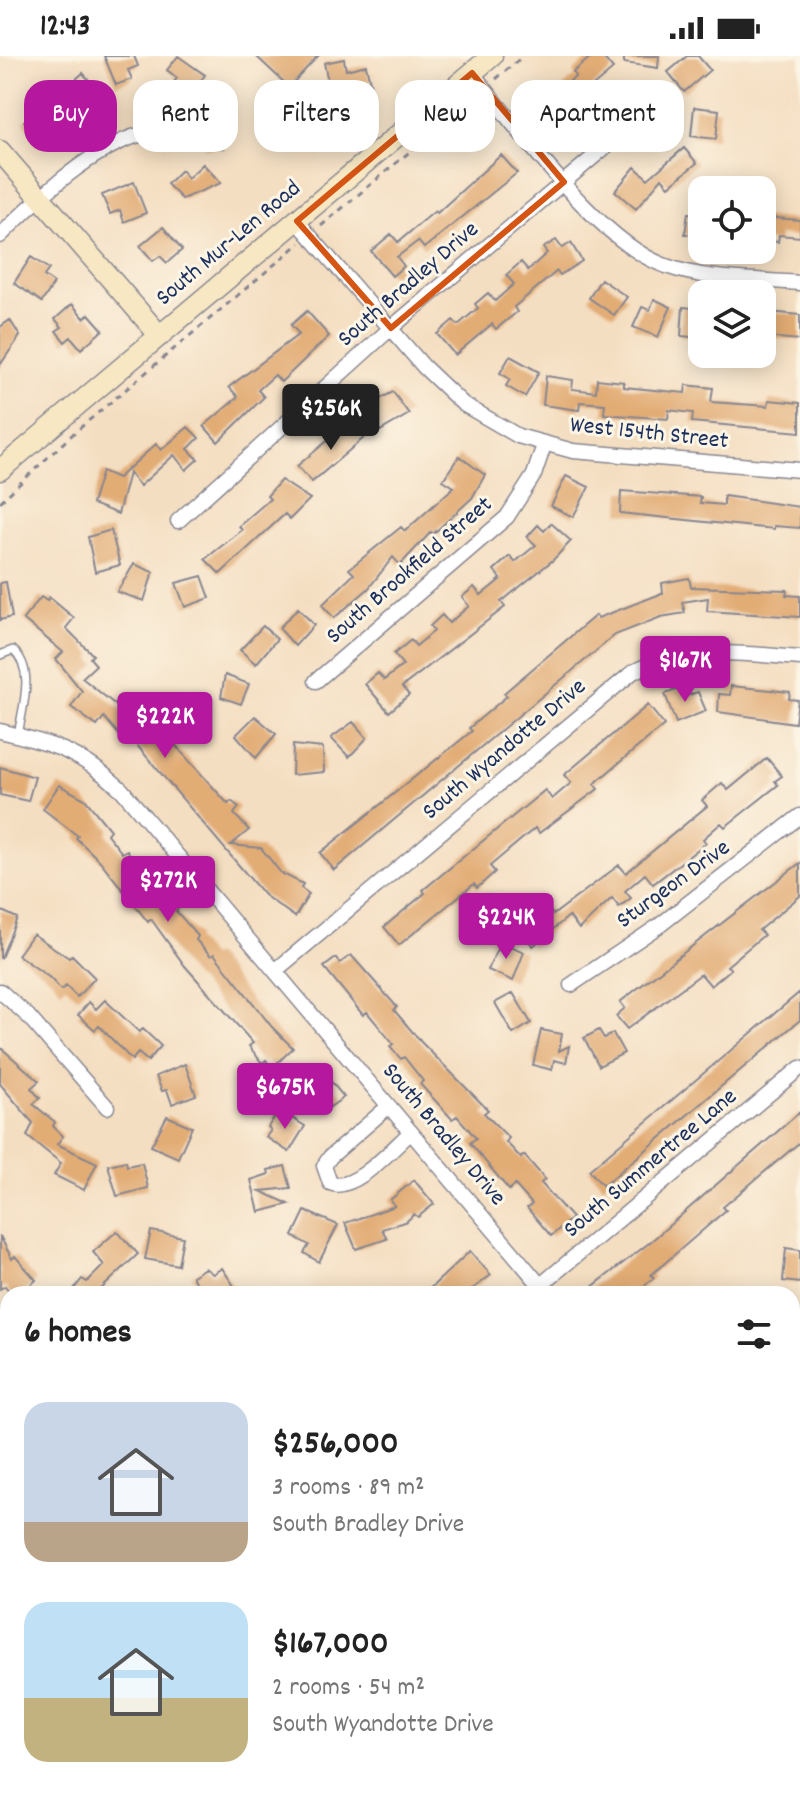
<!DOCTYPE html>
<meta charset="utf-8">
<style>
body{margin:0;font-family:Dekko,sans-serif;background:#f2f2f2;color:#222;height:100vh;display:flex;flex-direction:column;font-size:30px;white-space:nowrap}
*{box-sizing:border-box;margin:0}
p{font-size:26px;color:#767676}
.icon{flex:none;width:44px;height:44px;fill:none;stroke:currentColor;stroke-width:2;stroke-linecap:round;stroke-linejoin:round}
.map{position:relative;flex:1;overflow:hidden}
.sheet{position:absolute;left:0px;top:1230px;width:800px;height:512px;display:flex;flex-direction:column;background:#fff;border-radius:24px 24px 0 0;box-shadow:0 4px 20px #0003}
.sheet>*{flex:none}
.banner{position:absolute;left:24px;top:24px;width:752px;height:72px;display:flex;gap:16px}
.buttons{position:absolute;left:688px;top:120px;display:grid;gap:16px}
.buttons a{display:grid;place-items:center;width:88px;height:88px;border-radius:16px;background:#fff;box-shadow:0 4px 20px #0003;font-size:40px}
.price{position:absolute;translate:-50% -68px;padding:0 18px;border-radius:8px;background:#b5179e;color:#fff;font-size:26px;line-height:52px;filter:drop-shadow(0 2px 4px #0008)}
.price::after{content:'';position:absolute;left:50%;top:48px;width:24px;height:18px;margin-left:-12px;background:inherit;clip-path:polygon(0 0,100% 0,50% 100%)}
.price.on{background:#222;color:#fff}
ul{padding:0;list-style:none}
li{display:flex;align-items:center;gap:24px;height:200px;padding:0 24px}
li span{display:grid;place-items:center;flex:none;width:224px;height:160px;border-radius:24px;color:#555}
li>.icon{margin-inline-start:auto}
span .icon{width:96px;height:96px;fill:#fffc;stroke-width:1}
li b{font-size:34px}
h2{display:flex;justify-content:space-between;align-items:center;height:96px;padding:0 24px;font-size:34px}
.chip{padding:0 28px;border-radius:24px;background:#fff;box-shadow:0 4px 20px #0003;font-size:28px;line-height:72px}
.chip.on{background:#b5179e;color:#fff}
.status{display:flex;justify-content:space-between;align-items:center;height:56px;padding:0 40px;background:#fff;direction:ltr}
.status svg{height:22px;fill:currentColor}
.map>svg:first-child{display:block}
</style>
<div class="status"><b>12:43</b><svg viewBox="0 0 49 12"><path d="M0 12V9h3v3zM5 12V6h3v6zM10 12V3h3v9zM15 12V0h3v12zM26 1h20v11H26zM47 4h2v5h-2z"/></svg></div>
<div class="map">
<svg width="800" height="1742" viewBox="0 0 800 1742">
<rect width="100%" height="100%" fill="#fcf5e5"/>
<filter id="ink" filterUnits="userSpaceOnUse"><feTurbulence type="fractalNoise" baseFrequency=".0125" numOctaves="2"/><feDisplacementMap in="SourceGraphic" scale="16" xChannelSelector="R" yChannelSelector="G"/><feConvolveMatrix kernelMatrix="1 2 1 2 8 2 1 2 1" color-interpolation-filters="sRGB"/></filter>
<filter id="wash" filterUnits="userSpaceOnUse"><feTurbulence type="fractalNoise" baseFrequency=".006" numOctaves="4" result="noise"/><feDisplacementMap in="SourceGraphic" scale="32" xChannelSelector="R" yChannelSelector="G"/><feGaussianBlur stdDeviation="1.8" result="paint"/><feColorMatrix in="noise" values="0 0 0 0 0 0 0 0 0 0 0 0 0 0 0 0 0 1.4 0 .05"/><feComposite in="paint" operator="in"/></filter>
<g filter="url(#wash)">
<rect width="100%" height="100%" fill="#f4dec1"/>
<path fill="#93da94" stroke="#578479" stroke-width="2" d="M8,1444v71l-8,-9v-55z
M800,1722v20h-65l25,-8h32v-10z"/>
<g id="blocks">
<path fill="#e2ac74" d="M104,0h30l4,10 -10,4 4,9 -16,6z
M178,0l27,19 -18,23 -15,-13 5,-7 -10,-8z
M256,0h62l-29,31z
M592,0h10l11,13 -32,27 5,6 -26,22 -17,-21 33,-27 -3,-4z
M624,0h35l-1,12 -34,-5z
M687,0h11l12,14 -26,22 -16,-20z
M344,3l2,11 20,-5 5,22 -40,9 -7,-33z
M83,17l19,23 -15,12 -5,-6 -20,17 2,5 -12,7 3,6 -17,10 -14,-26 44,-23 -6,-7z
M694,51l25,3 -3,29 -25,-3z
M197,57h27v35h-19v-15h-8z
M684,92l13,15 -28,23 -7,-8 -26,31 -21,-18 20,-24 13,12z
M501,99l16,18 -93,75 -6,-7 -21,16 7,9 -12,10 -21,-25 20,-17 7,8 37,-31 2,2z
M203,108l18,19 -39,16 -15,-15 14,-14 7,8z
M134,126l12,31 -22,9 -4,-12 -10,4 -8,-19z
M688,157l14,2v21l-17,-2z
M762,161l38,3v17l-21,-2 -1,7 -16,-2z
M163,171l19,23 -15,13 -7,-7 -7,5 -13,-15z
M556,184l6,8 9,-5 11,18 -22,14 -3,-4 -43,36 3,5 -21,17 -4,-5 -37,31 -18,-21 16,-14 5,5 20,-17 -3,-4 13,-11 7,8 19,-17 -8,-9 15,-13 7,8 19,-17 -4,-5z
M31,201l18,12 -5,7 10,7 -12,19 -28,-19z
M601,223l26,18 -13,18 -25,-17z
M654,243l17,8 -13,30 -25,-10 9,-20 8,3z
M72,248l12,14 5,-4 14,16 -22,19 -10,-12 -6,5 -9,-11 6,-4 -7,-8z
M683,251l19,2v29l-21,-2z
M307,255l22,25 -48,46 -6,-7 -17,15 6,7 -46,45 -14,-16 34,-29 -9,-10 70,-53 -8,-9z
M769,256l31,3v25l-33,-3z
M10,264l10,16 -20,29v-38z
M510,300l29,16 -14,25 -19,-11 4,-7 -10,-6z
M546,320l27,4 -1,9 24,3 1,-13 27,3v5l61,6 1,-8 27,3 -2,14 57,4 1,-6 31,3v29l-108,-10 1,-9 -24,-3 -1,9 -64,-5 1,-10 -25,-2 -1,8 -36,-5z
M393,336l16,22 -29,17 -14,-25z
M350,366l15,15 -53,45 -15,-16z
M188,371l11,11 -11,11 10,10 -12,11 -12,-15 -34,31 -11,-13 -11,41 -26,-10 10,-33 16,7 38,-34 5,6z
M459,400l26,19 -13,23 -39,36 -2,-2 -31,33 -7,-8 -25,32 -34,29 -12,-13 32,-31 -5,-5 52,-42 4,4 49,-44 -11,-7z
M566,420l23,11 -16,30 -22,-11z
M281,424l29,19 -20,20 -5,-5 -65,60 -15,-15 37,-29 -3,-4 31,-27 -3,-3z
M621,435l80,6 -1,6 24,2v-9l76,11v21l-26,-2v3l-154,-16z
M551,467l20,18 -18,19 -52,42 4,5 -103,80 7,8 -20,17 -24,-28 13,-11 6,7 19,-15 -9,-11 17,-14 5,6 18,-15 -4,-5 12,-11 7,8 20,-17 -7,-9 12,-10 7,8 20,-16 -7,-9 16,-14 5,6 21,-17 -9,-8 11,-12 6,6z
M111,474l9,35 -25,7 -7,-35z
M134,508l19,8 -9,29 -27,-9z
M202,520l8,22 -25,9 -9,-24z
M689,522l2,9 96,3 -1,5 14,1v21l-93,-6 1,-13 -26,4 3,11 -24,4 -46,18 -281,235 -14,-17 152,-122 -3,-3 38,-32 -3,-3 92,-78 2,3 65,-25 -1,-10z
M6,526l6,35 -12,3v-37z
M41,541l6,4 2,-4 25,21 -8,10 27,27 -3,3 6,7 -14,13 51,41 9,-7 6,8 3,-2 77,86 3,-3 8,6 -5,7 15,16 -18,15 30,3 20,25 22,11 -2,4 8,6 -14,23 -31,-22 -134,-158 -5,5 -21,-25 -7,9 -26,-19 11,-16 -26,-32 7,-7 -40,-33z
M298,552l16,17 -19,21 -16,-18z
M263,570l14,13 -21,25 -16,-14z
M225,619l24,9 -8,20 -20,-7z
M686,630l3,9 9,-3 8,19 -30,12 -11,-29z
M731,630l59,6 -1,7 9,1 -3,23 -77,-11 1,-18 11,1z
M648,649l16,20 -70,59 4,5 -59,44 -4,-5 -45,38 5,6 -18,16 -3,-4 -75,61 -15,-18 41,-34 -2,-3 122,-100 7,9 19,-16 -7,-8z
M255,660l21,18 -20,24 -20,-23z
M353,666l14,16 -18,19 -18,-19z
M293,689l30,3 1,24 -32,3z
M767,702l15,18 -7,5 3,4 -53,42 -4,-4 -18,16 3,4 -53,41 -8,-10 -20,17 6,7 -12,9 -7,-9 -33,31 -10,-13 -36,30 -13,-15 28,-23 5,7 66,-50 7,8 81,-67 -5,-6 20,-17 6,7z
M0,711l35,10 -7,24 -28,-6z
M59,729l26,14 25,31 -3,4 15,19 5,-3 27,39 3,-3 22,22 -3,3 22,25 -2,4 15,16 3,-2 58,73 21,21 -21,20 -6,-8 -4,3 -13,-17 4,-3 -68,-77 -34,-47 -3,3 -48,-61 -24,-23 2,-2 -35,-27z
M800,807v33l-41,34 5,5 -37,31 4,3 -20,17 -10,-12 -74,55 -11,-13 9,-8 -5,-6z
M0,854l17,8 -16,40h-1z
M33,878l36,24 3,-3 23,23 -18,19 -11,-11 -5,4 -11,-12 -32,-23z
M500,886l24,10 -11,29 -25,-11z
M351,899l46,52 -3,3 27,32 67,68 -4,3 25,25 -3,4 15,16 3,-3 21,24 -4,4 31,35 -21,18 -24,-28 5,-4 -17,-19 -6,5 -39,-47 6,-5 -19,-22 -5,3 -32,-35 3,-3 -19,-24 -3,2 -11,-12 3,-3 -8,-10 -18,-22 -4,3 -39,-48 12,-9 4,5z
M800,936v28l-197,166 -14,-16z
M513,937l18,30 -18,11 -18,-31z
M105,944l34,32 4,-3 18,17 -13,15 -10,-8 -6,7 -33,-34 -4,4 -17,-15 11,-13 7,7z
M541,974l21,4 -3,17 10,-5 -3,17 -12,-3 -2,10 -19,-5z
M599,974l5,8 9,-5 11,20 -25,13 -15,-28z
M0,991l39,34 -8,7 9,10 -7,6 22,18 -2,4 10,10 -6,8 40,19 -13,27 -30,-15 7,-12 -34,-27 6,-13 -33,-39z
M185,1008l11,31 -24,9 -5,-14 -5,1 -6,-15z
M323,1016l21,25 -14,10 -3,-4 -13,9 -16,-19z
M279,1054l26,16 -16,26 -23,-15 5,-7 -3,-3z
M800,1056v30l-77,65 3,3 -75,65 3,3 -20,16h-51l66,-51z
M167,1060l25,11 -14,31 -27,-12z
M126,1105l1,5 15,-3 6,25 -31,8 -9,-31z
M285,1110l6,22 -31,3 29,13 -30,8 -8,-32 18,-6 -1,-4z
M414,1124l20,24 -16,13 -4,-3 -7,7 -25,8 5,10 -31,10 -11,-26 50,-17 -5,-6z
M305,1155l33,14 -19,37 -15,-9 5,-8 -16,-9z
M117,1175l21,23 -39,37 3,3h-32l12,-15 5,3 17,-17 -11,-13z
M151,1175l32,6 -5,28 -33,-6z
M0,1180l12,23 3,-3 21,24 -15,14h-10l-6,-8 -5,3z
M786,1192l14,2v33l-17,-2z
M470,1195l21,24 -25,19h-42z
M205,1212l8,6 9,-6 14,21 -7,5 -18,-3 -10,3 -9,-18z
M6,1725l2,9 9,3 -6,5h-11v-12z"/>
</g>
</g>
<g filter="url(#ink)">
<use href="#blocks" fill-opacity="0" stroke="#888690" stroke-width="2"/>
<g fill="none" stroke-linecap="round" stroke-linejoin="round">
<defs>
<path id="lane" d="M0,599l13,-5c23,20 9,58 5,86
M792,1554l8,-7
M792,1613l8,-6
M690,1734l2,8"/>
<path id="street" d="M472,17c47,56 127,170 194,193 42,15 90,13 134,17
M297,165l127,146 39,37 55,32 55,15 227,19
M0,180c38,-38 91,-88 142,-102
M178,465l213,-193 245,-207
M316,625l191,-164 27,-42 10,-30
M0,675c54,13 81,21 122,59l418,495
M275,915l358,-299c54,-28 109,-18 167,-14
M571,929l89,-60 140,-109
M0,935l28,25 79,91
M389,1050l-59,51 -6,9 6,17c23,11 63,-35 81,-51
M530,1238l270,-226
M0,1429l8,-9
M0,1658l8,10"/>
<path id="secondary" d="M0,95l160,185
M0,414l492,-414
M0,1299l8,8
M792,1713l8,-3
M496,1734l6,8
M705,1742l19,-8"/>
</defs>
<use href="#lane" stroke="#888690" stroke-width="10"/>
<use href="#street" stroke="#888690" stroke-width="17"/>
<use href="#secondary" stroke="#888690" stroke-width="23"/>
<path stroke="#888690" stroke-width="3" stroke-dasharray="6 6" stroke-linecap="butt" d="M496,23l27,-23
M321,170l154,-129
M0,446l74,-69 226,-190"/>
<use href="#lane" stroke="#fff" stroke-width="7"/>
<use href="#street" stroke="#fff" stroke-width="14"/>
<use href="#secondary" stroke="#f7e8c3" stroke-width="20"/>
</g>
</g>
<path fill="none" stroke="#d45514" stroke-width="6" stroke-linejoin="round" d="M472,17l92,109 -173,146 -94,-107z"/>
<g text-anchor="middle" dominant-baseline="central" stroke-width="6" stroke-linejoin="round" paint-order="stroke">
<g font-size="24" fill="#1b2f5e" stroke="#fcf5e5">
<text transform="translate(229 188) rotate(-40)">South Mur-Len Road</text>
<text transform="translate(409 229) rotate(-41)">South Bradley Drive</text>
<text transform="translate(649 378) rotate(6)">West 154th Street</text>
<text transform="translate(410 515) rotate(-41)">South Brookfield Street</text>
<text transform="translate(505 694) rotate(-40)">South Wyandotte Drive</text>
<text transform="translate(674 829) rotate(-36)">Sturgeon Drive</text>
<text transform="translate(443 1079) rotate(50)">South Bradley Drive</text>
<text transform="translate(651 1108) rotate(-40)">South Summertree Lane</text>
</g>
</g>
</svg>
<div class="buttons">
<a><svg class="icon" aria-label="locate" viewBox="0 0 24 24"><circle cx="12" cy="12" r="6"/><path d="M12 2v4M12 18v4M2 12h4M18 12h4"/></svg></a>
<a><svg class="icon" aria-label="layers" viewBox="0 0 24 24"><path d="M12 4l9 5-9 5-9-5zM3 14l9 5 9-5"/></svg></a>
</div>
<b class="price on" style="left:331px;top:396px">$256K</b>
<b class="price" style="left:685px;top:648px">$167K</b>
<b class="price" style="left:165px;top:704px">$222K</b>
<b class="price" style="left:168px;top:868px">$272K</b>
<b class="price" style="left:506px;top:905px">$224K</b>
<b class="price" style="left:285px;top:1075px">$675K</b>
<div class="banner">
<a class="chip on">Buy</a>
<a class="chip">Rent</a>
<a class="chip">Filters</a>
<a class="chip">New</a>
<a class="chip">Apartment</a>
</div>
<section class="sheet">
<h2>6 homes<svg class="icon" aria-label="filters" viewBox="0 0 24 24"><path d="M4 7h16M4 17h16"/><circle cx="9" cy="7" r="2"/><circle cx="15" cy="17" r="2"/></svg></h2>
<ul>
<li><span style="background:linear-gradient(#c9d6e8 75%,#b9a48a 0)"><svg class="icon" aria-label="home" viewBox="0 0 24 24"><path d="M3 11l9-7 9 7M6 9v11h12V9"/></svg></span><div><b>$256,000</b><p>3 rooms · 89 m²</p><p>South Bradley Drive</p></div></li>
<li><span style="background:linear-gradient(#bfe0f5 60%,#c2b280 0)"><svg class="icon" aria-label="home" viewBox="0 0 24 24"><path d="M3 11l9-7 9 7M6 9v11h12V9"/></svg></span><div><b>$167,000</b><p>2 rooms · 54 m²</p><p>South Wyandotte Drive</p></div></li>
</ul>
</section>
</div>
